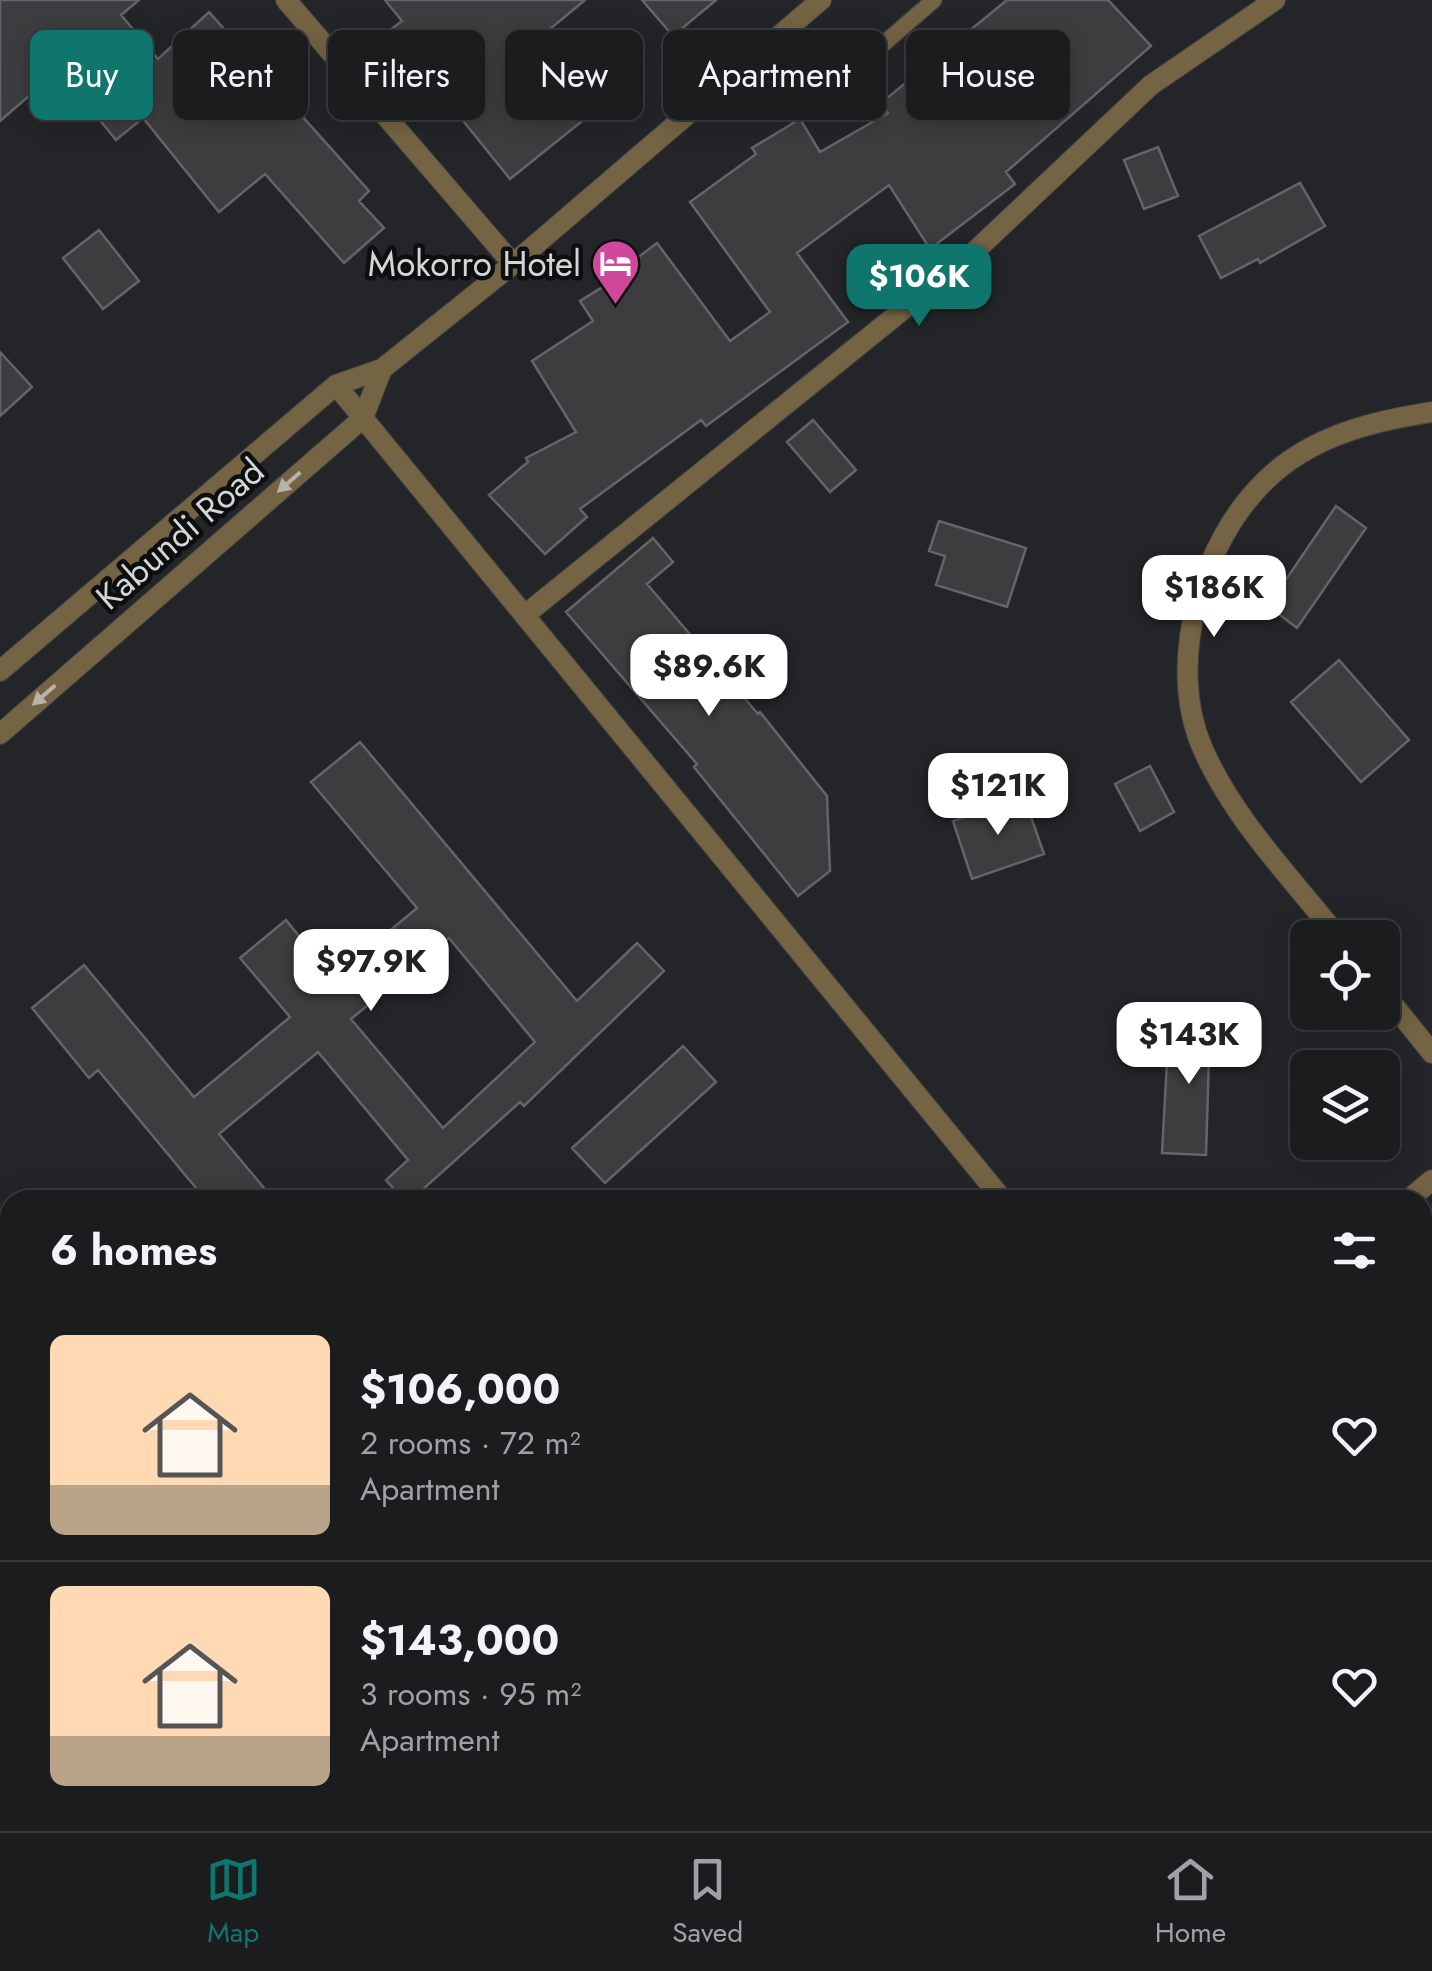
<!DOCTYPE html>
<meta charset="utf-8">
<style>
body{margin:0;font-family:Jost,sans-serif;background:#242527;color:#f1f3f6;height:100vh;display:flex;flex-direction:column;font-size:38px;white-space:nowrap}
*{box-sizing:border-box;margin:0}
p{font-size:32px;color:#a0a1a4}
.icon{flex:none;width:55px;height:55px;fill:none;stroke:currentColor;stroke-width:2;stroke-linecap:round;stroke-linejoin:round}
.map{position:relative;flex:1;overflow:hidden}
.side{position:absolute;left:0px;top:1190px;width:1432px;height:642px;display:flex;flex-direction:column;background:#1b1c1e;border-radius:30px 30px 0 0;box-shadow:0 5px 25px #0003,0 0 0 2px #393a3c}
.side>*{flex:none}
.banner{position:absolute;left:30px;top:30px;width:1372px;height:90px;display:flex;gap:20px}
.buttons{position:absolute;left:1290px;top:920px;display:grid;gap:20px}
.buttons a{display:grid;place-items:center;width:110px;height:110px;border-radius:15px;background:#1b1c1e;box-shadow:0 5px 25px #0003,0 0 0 2px #393a3c;font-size:50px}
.price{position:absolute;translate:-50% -85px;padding:0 22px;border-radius:20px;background:#fff;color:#222;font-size:32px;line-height:65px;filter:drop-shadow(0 2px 5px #0008)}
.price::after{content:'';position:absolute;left:50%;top:60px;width:30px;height:22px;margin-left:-15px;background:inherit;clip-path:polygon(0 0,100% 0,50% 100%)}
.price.selected{background:#0f766e;color:#fff}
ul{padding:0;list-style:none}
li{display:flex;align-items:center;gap:30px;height:250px;padding:0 50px}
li+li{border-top:2px solid #393a3c}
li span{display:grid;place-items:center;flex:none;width:280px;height:200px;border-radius:15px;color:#555}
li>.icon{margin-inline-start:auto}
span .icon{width:120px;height:120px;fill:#fffc;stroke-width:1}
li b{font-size:42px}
h2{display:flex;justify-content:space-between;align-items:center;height:120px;padding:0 50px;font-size:42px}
.chip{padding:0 35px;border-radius:15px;background:#1b1c1e;box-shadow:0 5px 25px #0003,0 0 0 2px #393a3c;font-size:35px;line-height:90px}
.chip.selected{background:#0f766e;color:#fff}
.tab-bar{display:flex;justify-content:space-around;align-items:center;height:140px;border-top:2px solid #393a3c;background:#1b1c1e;font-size:28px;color:#a0a1a4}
.tab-bar a{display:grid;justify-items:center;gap:5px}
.tab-bar .selected{color:#0f766e}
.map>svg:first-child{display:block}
</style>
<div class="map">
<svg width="1432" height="1831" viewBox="0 0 1432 1831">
<rect width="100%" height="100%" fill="#242528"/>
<path fill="#3d3c3f" stroke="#656468" stroke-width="2.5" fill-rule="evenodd" d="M0,0h139l-18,15 37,44 51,-47 160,179 -10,10 25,27 -40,35 -79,-89 -46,38 -76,-94 -27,22 -57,-70 -59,51z
M385,0h200l-41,34 58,71 -92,74 -120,-149 12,-9z
M642,0h74l-43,36z
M1007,0h101l43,46 -145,126 9,12 -85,65 -41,-64 -92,68 51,69 -142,104 -5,-6 -121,89 7,8 -42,37 -56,-59 39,-33 -2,-4 50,-26 -44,-71 61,-40 -13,-20 37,-23 -2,-3 42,-32 73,98 40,-29 -80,-110 66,-48 -4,-6 48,-29 20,33 68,-39 -7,-10z
M1158,147l20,49 -34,13 -20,-49z
M1300,183l25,43 -65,37 -2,-4 -37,19 -22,-42z
M99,230l40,51 -36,28 -40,-51z
M0,352l32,35 -32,29z
M813,420l43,50 -26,22 -43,-50z
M1336,506l30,22 -69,100 -29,-22z
M939,521l87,27 -19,59 -71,-22 9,-29 -16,-5z
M653,538l20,24 -26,22 111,130 2,-2 67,84 3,75 -32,25 -104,-129 3,-3 -131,-152z
M1339,660l70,80 -48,42 -70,-80z
M360,742l217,259 60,-58 27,28 -140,135 -4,-4 -109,98h-7l-18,-20 22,-20 -90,-108 -99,82 55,66h-68l-108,-130 -9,8 -57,-70 52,-43 110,132 96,-80 -50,-59 46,-38 47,58 84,-70 -106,-126zM449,938l86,104 -92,86 -92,-109z
M1150,766l24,46 -34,19 -25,-47z
M1024,797l20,57 -72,25 -19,-58z
M1169,1025l57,2 -1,31h-16l-3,97 -44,-2z
M683,1046l33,36 -111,101 -33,-35z"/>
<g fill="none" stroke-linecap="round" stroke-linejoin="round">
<defs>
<path id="lane" d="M754,58l47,26 42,-5 91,-79"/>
<path id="street" d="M286,0l227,264
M336,385l667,815
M526,614l446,-360 179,-169 124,-85
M0,671l336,-286 46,-16 131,-105 308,-264
M0,734l363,-316 19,-49
M1339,938c-48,-61 -106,-119 -137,-191 -36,-84 -1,-205 64,-267 45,-44 107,-59 166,-68
M1382,991l50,62
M1408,1200l24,-20
M1422,1687l10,12"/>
</defs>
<use href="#lane" stroke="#404144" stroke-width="18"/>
<use href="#street" stroke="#404144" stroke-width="22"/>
<use href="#lane" stroke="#746443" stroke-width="15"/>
<use href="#street" stroke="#746443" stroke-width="20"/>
</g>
<defs><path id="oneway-solid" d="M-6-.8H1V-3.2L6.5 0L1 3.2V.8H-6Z" transform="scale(2.5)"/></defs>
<g fill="#b7b3ab">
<use href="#oneway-solid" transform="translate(289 482) rotate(139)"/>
<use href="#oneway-solid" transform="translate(44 695) rotate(139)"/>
</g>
<defs>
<symbol id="hotel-pin" viewBox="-11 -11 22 30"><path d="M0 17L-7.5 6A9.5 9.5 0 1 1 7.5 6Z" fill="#d1479c" stroke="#0d0e0f"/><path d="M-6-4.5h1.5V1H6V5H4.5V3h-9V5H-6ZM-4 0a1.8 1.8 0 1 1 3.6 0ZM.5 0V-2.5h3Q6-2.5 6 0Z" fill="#fff"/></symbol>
</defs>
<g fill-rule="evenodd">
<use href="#hotel-pin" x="588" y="236" width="55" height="75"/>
</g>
<g text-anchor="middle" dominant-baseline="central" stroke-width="9" stroke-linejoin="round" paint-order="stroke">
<g font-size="35" fill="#d4d5d7" stroke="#0d0e0f" text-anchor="end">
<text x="581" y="264">Mokorro Hotel</text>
</g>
<g font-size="35" fill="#d4d5d7" stroke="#0d0e0f">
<text transform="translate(180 534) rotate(-41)">Kabundi Road</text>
</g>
</g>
</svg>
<div class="buttons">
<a><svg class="icon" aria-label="locate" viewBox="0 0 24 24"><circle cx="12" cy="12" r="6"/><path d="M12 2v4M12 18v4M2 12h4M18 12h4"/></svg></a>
<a><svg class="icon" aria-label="layers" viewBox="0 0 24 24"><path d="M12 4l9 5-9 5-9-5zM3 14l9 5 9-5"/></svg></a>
</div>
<b class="price selected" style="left:919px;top:329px">$106K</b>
<b class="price" style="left:1214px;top:640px">$186K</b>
<b class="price" style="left:709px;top:719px">$89.6K</b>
<b class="price" style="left:998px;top:838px">$121K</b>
<b class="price" style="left:371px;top:1014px">$97.9K</b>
<b class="price" style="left:1189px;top:1087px">$143K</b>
<div class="banner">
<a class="chip selected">Buy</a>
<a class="chip">Rent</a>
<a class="chip">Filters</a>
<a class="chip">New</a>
<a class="chip">Apartment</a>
<a class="chip">House</a>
</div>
<section class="side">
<h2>6 homes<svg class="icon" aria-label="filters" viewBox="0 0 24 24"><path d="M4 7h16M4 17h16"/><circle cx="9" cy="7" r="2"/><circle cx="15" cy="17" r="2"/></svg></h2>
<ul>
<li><span style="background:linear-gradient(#ffd9b3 75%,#b9a48a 0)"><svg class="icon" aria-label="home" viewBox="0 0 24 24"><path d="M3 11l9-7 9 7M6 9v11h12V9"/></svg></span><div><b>$106,000</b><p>2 rooms · 72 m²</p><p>Apartment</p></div><svg class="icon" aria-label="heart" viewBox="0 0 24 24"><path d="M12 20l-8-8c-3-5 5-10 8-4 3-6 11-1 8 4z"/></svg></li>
<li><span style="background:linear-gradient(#ffd9b3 75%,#b9a48a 0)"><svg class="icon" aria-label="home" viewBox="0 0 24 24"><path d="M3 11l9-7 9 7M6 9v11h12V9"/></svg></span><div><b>$143,000</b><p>3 rooms · 95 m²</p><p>Apartment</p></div><svg class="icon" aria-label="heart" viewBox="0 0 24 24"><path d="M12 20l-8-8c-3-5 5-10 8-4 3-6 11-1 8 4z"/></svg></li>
</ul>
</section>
</div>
<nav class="tab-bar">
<a class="selected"><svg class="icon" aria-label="map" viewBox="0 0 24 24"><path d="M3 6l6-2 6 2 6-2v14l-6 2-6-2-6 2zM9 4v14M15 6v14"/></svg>Map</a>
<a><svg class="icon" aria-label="saved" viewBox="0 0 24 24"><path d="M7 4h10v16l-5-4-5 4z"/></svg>Saved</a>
<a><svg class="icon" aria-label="home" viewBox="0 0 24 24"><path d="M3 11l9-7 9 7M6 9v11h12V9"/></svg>Home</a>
</nav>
